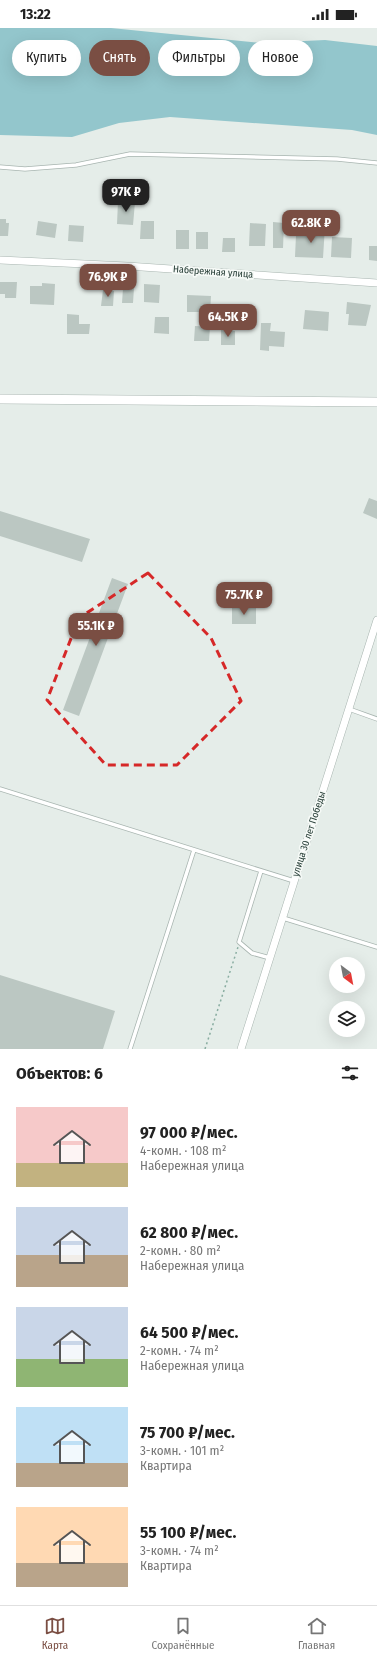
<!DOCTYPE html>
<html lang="ru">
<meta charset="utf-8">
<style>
body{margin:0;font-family:"Fira Sans Condensed",sans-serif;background:#f6f6f6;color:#222;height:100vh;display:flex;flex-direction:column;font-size:15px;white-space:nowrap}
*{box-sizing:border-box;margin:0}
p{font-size:13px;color:#767676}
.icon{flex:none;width:22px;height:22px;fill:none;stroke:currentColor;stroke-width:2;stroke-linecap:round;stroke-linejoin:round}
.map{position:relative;height:1021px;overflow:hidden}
.details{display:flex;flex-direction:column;background:#fff;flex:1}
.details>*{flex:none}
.banner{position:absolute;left:12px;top:12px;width:353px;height:36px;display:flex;gap:8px}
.needle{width:26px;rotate:148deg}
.controls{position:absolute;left:329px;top:929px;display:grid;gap:8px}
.controls a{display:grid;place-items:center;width:36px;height:36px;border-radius:50%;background:#fff;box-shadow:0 4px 16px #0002;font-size:20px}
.price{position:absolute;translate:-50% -34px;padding:0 9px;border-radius:8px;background:#7a4e43;color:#fff;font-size:13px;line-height:26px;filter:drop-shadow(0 1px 2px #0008)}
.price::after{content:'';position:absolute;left:50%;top:24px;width:12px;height:9px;margin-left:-6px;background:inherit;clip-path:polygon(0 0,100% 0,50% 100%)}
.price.current{background:#222;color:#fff}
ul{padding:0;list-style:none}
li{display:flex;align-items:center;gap:12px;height:100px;padding:0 16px}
li span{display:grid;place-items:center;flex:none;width:112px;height:80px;border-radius:0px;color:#555}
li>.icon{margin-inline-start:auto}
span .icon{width:48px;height:48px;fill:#fffc;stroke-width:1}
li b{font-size:17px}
h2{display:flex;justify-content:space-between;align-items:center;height:48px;padding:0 16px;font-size:17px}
.pill{padding:0 14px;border-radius:18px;background:#fff;box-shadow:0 4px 16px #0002;font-size:14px;line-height:36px}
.pill.current{background:#7a4e43;color:#fff}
.status{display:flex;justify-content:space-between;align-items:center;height:28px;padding:0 20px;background:#fff;direction:ltr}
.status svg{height:11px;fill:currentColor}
.tab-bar{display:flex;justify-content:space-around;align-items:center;height:56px;border-top:1px solid #e0e0e0;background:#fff;font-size:11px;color:#767676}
.tab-bar a{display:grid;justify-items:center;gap:2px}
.tab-bar .current{color:#7a4e43}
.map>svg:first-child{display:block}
</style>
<div class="status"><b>13:22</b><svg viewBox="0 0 49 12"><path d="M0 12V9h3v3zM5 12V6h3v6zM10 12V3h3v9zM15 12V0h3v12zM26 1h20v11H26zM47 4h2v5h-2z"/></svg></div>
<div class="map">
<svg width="377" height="1021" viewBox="0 0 377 1021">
<rect width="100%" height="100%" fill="#e5ede9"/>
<path fill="#93c6cc" d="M0,0h111l151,15 63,-3 52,6v89l-25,-5 -182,-13 -51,6 -47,14 -72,-2z"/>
<path fill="#bbc7c2" d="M118,173l17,1 -2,23 -16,-1z
M0,191h6v4h3l-1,13h-8z
M38,193l19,3 -2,14 -19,-3z
M141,193h13v18h-14z
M273,194l11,1 -1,25h-10z
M250,195l16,1 -1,22h-16z
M69,197l15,1 -1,16 -15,-1z
M315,197l10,1 -2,32 -28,-1 1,-22 18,1z
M176,202h13v19h-13z
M196,204h12v17h-12z
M332,209l20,1 -1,20 -20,-1z
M223,210h12v14h-13z
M369,218h8v15l-8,-1z
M0,254h17l-1,16h-11v-4h-5z
M42,255l13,1 -1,21 -24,-1v-18h12z
M144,256l16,1 -1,18 -15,-1z
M123,260h11l-1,15h-11z
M103,262l11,1 -1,15h-12z
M187,267l24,1 -1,16h-23z
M347,274l24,3 -5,21 -18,-1 1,-11h-3z
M305,282l24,2 -1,19 -25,-2z
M67,286l12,1v9h11l-1,10h-22z
M155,289h14v17l-15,-1z
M261,295h10l-1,8 15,1 -1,15 -15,-1v5l-9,-1z
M195,298l15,1 -1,14h-15z
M221,302l14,1v14h-14z
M369,470l8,3v18l-14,-6z
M0,483l90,28 -8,23 -82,-26z
M112,550l16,6 -49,132 -16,-6z
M232,580h24v16h-24z
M0,947l115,36 -12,38h-103z"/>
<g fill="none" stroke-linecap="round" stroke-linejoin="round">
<defs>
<path id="service" d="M0,139l25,2 51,-4 54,-11 207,5 40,4
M349,681l28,10
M0,761l294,92
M261,843l-22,71 13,11 18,5
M283,890l94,29
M130,1021l64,-199"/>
<path id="minor" d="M0,232l127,6 250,17
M241,1021l136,-429"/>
<path id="tertiary" d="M0,371l377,3"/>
</defs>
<use href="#service" stroke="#a8b5b0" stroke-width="5"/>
<use href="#minor" stroke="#a8b5b0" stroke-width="8"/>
<use href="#tertiary" stroke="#a8b5b0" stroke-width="10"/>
<path stroke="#89ada1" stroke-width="1.5" stroke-dasharray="2 3" stroke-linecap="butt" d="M205,1021l33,-102"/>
<use href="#service" stroke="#fff" stroke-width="3.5"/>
<use href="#minor" stroke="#fff" stroke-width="7"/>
<use href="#tertiary" stroke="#fff" stroke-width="9"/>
</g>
<path fill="none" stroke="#d62828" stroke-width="3" stroke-dasharray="8 5" stroke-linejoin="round" d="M148,545l63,65 30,63 -64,64h-71l-59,-65 32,-82z"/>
<g text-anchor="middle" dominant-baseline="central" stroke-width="3.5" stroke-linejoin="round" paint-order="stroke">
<g font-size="10" fill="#263d36" stroke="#f6faf7">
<text transform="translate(213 244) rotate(4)">Набережная улица</text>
<text transform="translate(309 806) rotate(-72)">улица 30 лет Победы</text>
</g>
</g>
</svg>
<div class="controls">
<a><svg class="needle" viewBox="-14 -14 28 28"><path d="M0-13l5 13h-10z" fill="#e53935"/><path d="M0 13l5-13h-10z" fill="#767676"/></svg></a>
<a><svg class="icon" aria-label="layers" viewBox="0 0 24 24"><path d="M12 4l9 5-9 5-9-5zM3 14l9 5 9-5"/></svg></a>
</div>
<b class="price current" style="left:126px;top:185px">97K ₽</b>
<b class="price" style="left:311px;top:216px">62.8K ₽</b>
<b class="price" style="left:108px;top:270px">76.9K ₽</b>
<b class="price" style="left:228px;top:310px">64.5K ₽</b>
<b class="price" style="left:244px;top:588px">75.7K ₽</b>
<b class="price" style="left:96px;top:619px">55.1K ₽</b>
<div class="banner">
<a class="pill">Купить</a>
<a class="pill current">Снять</a>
<a class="pill">Фильтры</a>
<a class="pill">Новое</a>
</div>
</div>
<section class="details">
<h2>Объектов: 6<svg class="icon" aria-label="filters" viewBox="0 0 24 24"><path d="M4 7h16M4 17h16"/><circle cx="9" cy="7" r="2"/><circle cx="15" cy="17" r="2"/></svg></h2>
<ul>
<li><span style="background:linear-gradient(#f6c9c9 70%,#c2b280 0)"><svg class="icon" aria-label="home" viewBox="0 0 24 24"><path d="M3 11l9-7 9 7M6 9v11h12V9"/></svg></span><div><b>97 000 ₽/мес.</b><p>4-комн. · 108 m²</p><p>Набережная улица</p></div></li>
<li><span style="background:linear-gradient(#c9d6e8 60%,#b9a48a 0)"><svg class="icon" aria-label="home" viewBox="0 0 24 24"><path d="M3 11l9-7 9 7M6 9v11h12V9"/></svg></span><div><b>62 800 ₽/мес.</b><p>2-комн. · 80 m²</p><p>Набережная улица</p></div></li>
<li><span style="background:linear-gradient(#c9d6e8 65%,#8fb573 0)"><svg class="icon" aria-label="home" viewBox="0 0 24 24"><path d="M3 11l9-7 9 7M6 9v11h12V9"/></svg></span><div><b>64 500 ₽/мес.</b><p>2-комн. · 74 m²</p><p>Набережная улица</p></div></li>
<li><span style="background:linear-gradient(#bfe0f5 70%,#b9a48a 0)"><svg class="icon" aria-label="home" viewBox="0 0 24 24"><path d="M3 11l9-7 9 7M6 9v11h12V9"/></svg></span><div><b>75 700 ₽/мес.</b><p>3-комн. · 101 m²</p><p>Квартира</p></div></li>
<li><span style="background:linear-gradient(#ffd9b3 70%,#b9a48a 0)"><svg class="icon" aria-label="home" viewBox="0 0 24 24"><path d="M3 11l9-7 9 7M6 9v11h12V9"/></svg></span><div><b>55 100 ₽/мес.</b><p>3-комн. · 74 m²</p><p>Квартира</p></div></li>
</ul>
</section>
<nav class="tab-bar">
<a class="current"><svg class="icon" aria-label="map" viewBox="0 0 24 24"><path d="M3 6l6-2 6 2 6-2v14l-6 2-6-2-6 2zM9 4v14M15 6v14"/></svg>Карта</a>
<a><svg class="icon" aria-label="saved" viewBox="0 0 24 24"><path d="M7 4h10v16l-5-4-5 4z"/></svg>Сохранённые</a>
<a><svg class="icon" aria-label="home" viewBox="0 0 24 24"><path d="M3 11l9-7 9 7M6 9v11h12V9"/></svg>Главная</a>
</nav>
